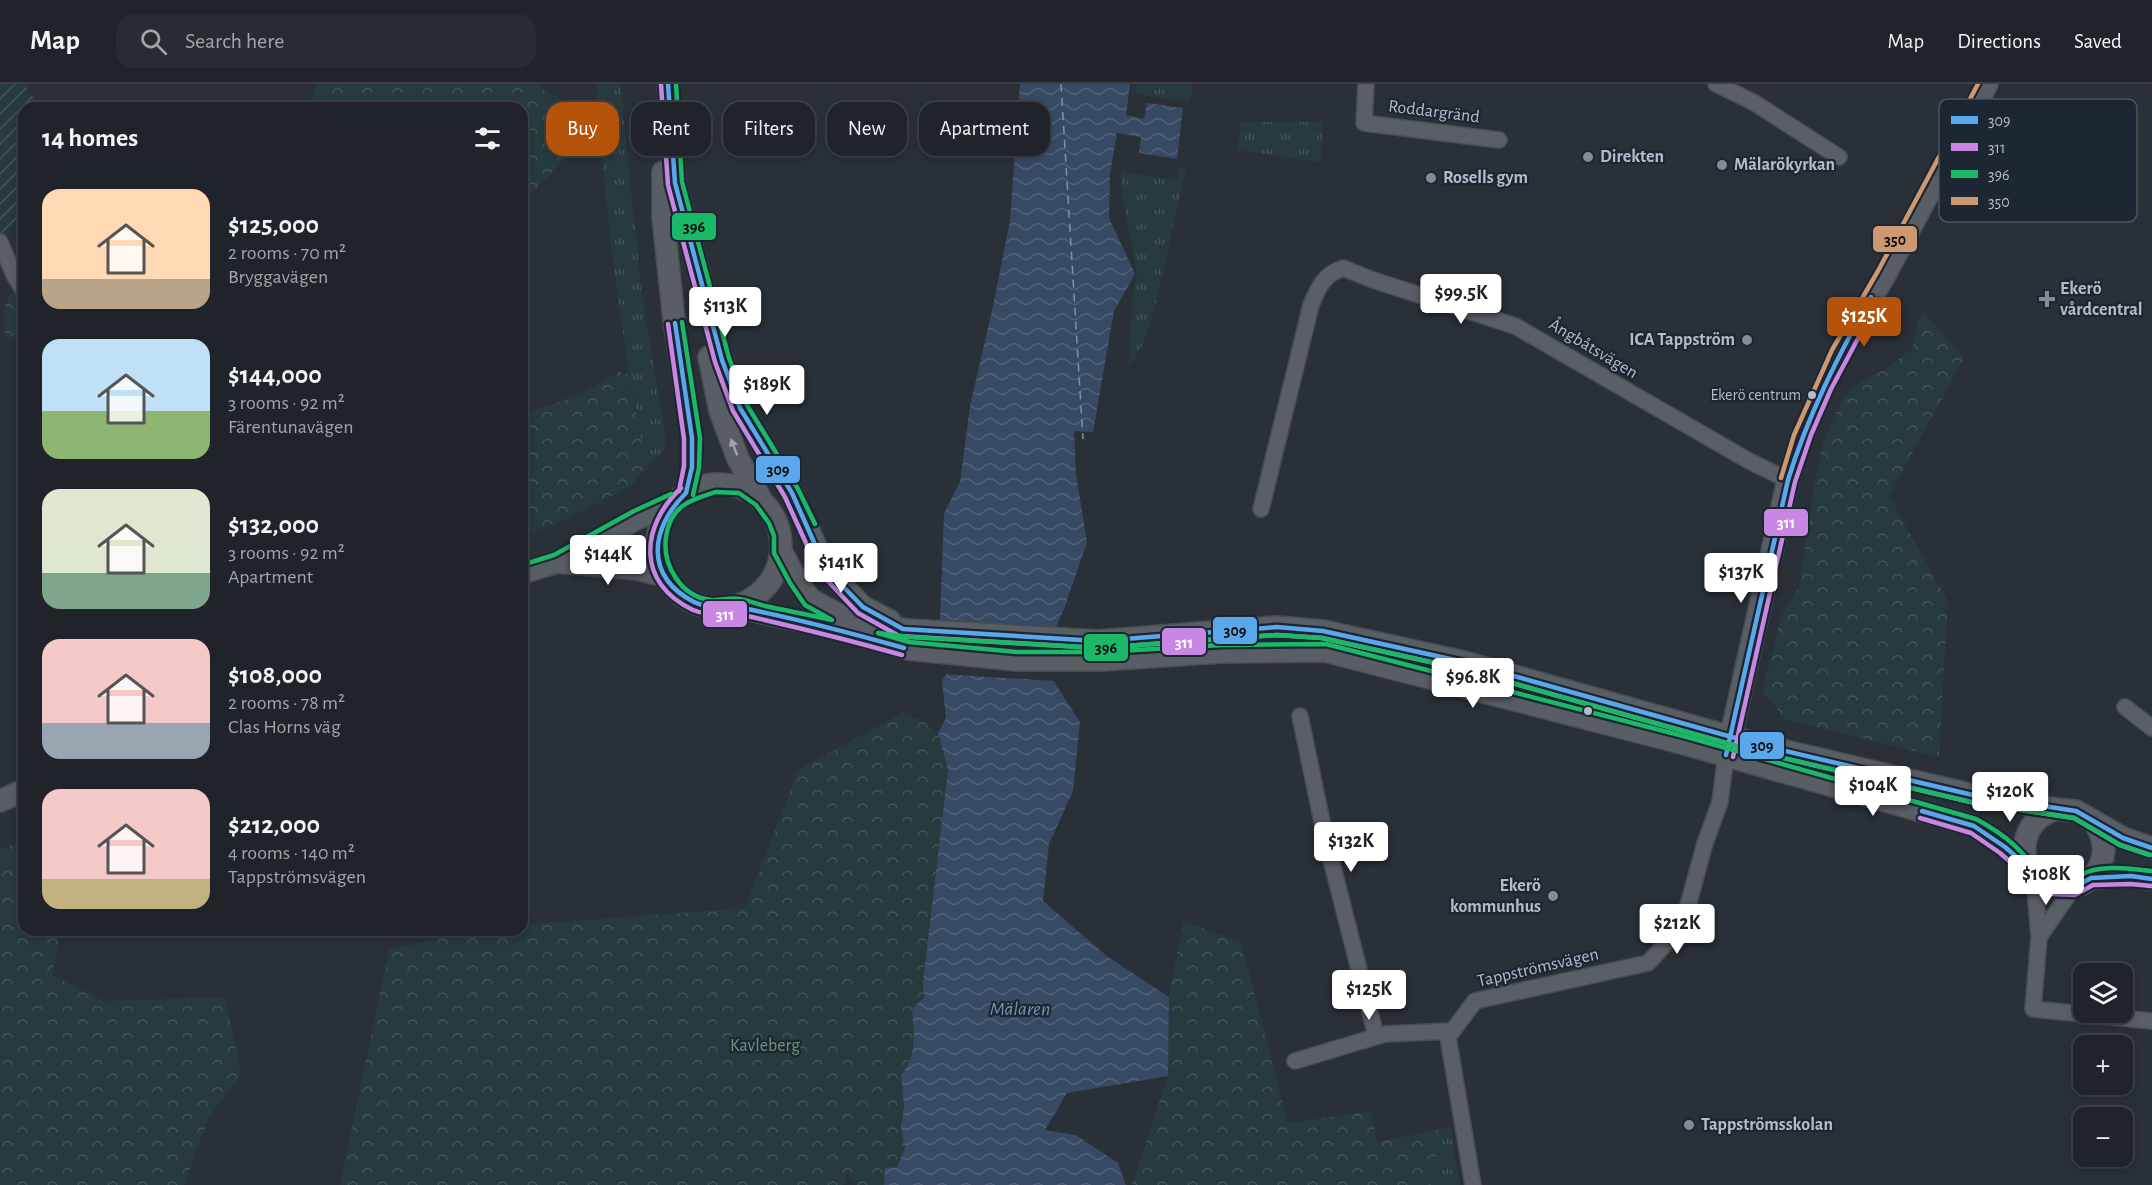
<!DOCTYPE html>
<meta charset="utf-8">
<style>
body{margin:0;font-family:"Alegreya Sans",sans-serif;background:#282c32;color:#f1f3f6;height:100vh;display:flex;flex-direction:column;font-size:22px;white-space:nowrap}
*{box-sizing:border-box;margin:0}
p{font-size:20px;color:#a2a4a8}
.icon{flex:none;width:33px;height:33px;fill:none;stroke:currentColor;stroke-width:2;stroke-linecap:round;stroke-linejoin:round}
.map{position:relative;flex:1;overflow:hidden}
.panel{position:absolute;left:18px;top:18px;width:510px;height:834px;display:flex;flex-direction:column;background:#20242a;border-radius:18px;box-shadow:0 3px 9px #0003,0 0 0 2px #3d4147}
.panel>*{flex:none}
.top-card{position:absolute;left:546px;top:18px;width:570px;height:54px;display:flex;gap:12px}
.controls{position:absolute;left:2073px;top:879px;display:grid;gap:12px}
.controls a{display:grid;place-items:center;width:60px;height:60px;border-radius:12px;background:#20242a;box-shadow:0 3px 9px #0003,0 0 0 2px #3d4147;font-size:30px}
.price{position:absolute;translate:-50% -51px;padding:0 14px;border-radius:6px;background:#fff;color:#222;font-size:20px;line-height:39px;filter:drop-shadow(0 2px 3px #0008)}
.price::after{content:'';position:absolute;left:50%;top:36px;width:18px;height:14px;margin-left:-9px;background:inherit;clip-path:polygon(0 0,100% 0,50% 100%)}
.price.current{background:#b45309;color:#fff}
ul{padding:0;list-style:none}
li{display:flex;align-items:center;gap:18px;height:150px;padding:0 24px}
li span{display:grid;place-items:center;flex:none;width:168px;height:120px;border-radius:18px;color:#555}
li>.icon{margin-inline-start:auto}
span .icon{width:72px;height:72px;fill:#fffc;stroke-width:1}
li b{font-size:26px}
h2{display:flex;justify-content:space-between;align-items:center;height:72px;padding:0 24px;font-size:26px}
.tag{padding:0 21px;border-radius:18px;background:#20242a;box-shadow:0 3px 9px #0003,0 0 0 2px #3d4147;font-size:21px;line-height:54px}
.tag.current{background:#b45309;color:#fff}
header{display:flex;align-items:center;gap:36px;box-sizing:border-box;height:84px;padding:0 30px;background:#20242a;border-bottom:2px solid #3d4147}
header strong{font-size:28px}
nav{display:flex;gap:33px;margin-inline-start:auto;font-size:21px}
.search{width:420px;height:54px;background:#282c32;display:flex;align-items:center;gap:15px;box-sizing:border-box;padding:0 21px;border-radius:18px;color:#a2a4a8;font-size:22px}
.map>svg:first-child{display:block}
</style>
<header>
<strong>Map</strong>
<div class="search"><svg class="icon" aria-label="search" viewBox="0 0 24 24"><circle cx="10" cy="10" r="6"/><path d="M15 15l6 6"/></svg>Search here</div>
<nav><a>Map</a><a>Directions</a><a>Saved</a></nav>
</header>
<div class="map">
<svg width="2152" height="1101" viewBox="0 0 2152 1101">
<defs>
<pattern id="grass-tufts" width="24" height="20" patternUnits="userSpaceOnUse" patternTransform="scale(1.5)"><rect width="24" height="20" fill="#273a3e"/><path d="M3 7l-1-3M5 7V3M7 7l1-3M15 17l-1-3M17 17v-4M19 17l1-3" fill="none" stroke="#445559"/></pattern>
<pattern id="forest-crowns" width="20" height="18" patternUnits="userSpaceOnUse" patternTransform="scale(1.5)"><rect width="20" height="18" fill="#273a3e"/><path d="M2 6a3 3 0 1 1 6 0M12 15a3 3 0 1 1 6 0" fill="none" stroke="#445559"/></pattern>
<pattern id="garden-furrows" width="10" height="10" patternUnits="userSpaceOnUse" patternTransform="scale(1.5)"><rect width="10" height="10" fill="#273a3e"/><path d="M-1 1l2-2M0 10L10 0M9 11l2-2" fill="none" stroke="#445559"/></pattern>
<pattern id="water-waves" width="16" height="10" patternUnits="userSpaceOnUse" patternTransform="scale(1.5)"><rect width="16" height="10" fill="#384963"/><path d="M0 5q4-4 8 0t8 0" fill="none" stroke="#526178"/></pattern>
</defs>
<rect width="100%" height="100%" fill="#2a3038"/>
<path fill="url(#grass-tufts)" d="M597,0h23l21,201 25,155 -2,11 -18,15c-24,-126 -42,-254 -49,-382z
M1137,0h55l-2,18 -54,-8z
M1241,38h82l-2,40 -84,-12z
M1178,85l8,1 -33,145 -11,31 -13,21 3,-66 5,-27 -16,-86 1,-16 55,8z
M1449,1038l11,63h-35l22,-57z"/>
<path fill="url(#forest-crowns)" d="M318,0h217l30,18 13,23 -5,25 -43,45 -8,17v-104h-213z
M13,205l11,16v36l-17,-2c-7,-21 -4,-30 6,-50z
M1923,227l41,47 -75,138 59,105 -9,156 -156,-38 -8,-14 -13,-13 20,-78 17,-27 16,-108 8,-35 15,-37 14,-20 38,-21 22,-17 5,-25z
M619,288l10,3 17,91 -14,20 -71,35 -39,15v-122c34,-10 67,-22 97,-42z
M902,629l21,8 15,12 10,36 -25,213 1,16 -12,11c2,23 5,48 -11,66l3,31 -3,22 4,20 -8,19 -12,1 -1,17h-27l-9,-12 -5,12h-503l49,-235 79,-20h54v-5l223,-17 53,-138z
M24,755v91h37l-9,45 52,26 121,-4 16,77 -32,43 -25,68h-184v-335z
M1183,837l58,21 47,181 83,-12 6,31 70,-14 -22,57h-293l36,-109 1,-79z"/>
<path fill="url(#garden-furrows)" d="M0,0h25l4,9 16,15h-21v101l-17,25 -7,5z"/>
<path fill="url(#water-waves)" d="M1020,0h110l-4,31 18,4 3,-16 36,5 -6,51 -38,-6 2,-16 -24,-4 -7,41 -1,44 26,56 -21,37 -21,121 -19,-1 2,43 11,68 -23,67 -23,53 39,60 -7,69 -24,53 -6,57 65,56 61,40 -1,79 -101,17 -22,37 31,5 42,28 8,22h-242l1,-17 12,-1 8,-19 -4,-21 3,-21 -3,-31c16,-18 13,-43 11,-66l12,-11 -1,-16 25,-213 -10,-36 8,-15 -4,-38 25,-31 4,-15 -20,-8 -11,-7 4,-106 16,-31 10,-76 23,-100 17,-85z"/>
<path fill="#2a3038" d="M1059,544l-14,34 11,19 -113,-7 21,-27 4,-11z"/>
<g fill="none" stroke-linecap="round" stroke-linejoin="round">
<path stroke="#7c92b1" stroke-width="1.5" stroke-dasharray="8 6" stroke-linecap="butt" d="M1061,0l22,355"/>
<defs>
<path id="street" d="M1366,0l-2,39 135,17
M1716,0l37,18 86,55
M0,158l15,35 9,14
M1261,425l50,-204c7,-17 13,-31 32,-37l30,12 142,46 234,135 39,19
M2125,623l27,21
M1300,632l25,120 51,200
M2034,792l5,61 -6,72 119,12
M2039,853l34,-49
M1295,977l90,-27 67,-3
M1473,1101l-25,-148 27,-36 173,-38 30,-33 11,-28 16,-59 15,-41 6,-47"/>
<path id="secondary" d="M668,0l7,99 3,14
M663,88v45l11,103 18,118v29l-6,26
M675,99l47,177 18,48 52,85 25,56 14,25 32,33 27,14
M709,273l11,54 18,48 23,40
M657 462a62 62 0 1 1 124 0a62 62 0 1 1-124 0Z
M781,467l15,28 14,20 38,21 61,10 189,11 179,-14 46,4 141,31 300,84 213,50 79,13 20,2 47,27 29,10
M557,478l80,7 28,7
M522,489l35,-11 81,-44 36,-16
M737,522l25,7 77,16 69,20 109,11h85l120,-8 103,-1 360,93 289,82c11,7 21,13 31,21 22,17 40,51 72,39 11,-3 19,-11 23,-21 7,-15 3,-30 -6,-43
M1728,665l60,-269 13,-42 38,-85 46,-78 102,-191
M0,717l24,-11
M2028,783c-9,-26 1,-49 28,-58
M2091,794l40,-2 21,3"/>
</defs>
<use href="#street" stroke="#484c53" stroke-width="18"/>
<use href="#secondary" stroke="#484c53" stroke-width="24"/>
<use href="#street" stroke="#5a5e66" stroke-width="15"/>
<use href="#secondary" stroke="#595d64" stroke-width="21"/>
<defs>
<path id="bus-1" d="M668,0l7,99 47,177 18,48 52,85 25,56 14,25 32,33 40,22 195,12 179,-14 46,4 141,31 300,84 213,50 99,15 47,27 29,10
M675,239l17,115v29l-6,26
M686,409c-36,35 -42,83 8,109 16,8 33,2 49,6 54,11 108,25 161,40
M1726,671l62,-275c20,-65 50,-124 83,-183
M1922,727l52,15 31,21 23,20 6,9 18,11 21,1 18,-10 40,-2 21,3"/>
<path id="bus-2" d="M661,1l7,100 47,177 18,49 52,86 25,55 15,26 33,35 41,23 199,12 179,-13 45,3 140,31 300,84 213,50 99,15 46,27 30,10
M668,240l16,115v27l-5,25
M681,404c-41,39 -45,95 12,122 16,7 33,2 50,5 53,12 106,25 159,40
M1733,673l62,-275 16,-47 20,-46 47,-88
M1920,734l51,15 29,20 22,19 7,10 21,12 25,1 18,-10 38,-1 20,2"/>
<path id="bus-3" d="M676,0l6,98 47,176 18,47 51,84 17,35
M682,238l18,116 -1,30 -6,27
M716,408l23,1 17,12 13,18 5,13v17l16,30 15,22 27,15c-22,-5 -44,-9 -67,-14 -9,-2 -17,-6 -26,-7 -9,-2 -19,2 -28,1 -30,-3 -49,-35 -45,-63 4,-31 24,-37 50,-45z
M522,481l32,-10 80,-44 37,-17
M2150,771l-30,-10 -46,-27 -99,-15 -213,-50 -300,-84 -140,-31 -45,-3 -179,13 -189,-11 -31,-4 31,9 108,10h85l120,-7 104,-1 361,93 289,82c13,7 27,16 38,26 13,12 25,30 43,35 12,4 20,-4 30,-8 20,-7 45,-3 65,-1"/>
<path id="bus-4" d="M1781,394l13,-43 38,-85 46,-79 100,-187"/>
</defs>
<use href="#bus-1" stroke="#1d2633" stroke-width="9"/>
<use href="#bus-2" stroke="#1d2633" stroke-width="9"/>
<use href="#bus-3" stroke="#1d2633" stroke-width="9"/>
<use href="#bus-4" stroke="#1d2633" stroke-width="9"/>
<use href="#bus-1" stroke="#5aa8eb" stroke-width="4.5"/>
<use href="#bus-2" stroke="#c787e3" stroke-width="4.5"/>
<use href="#bus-3" stroke="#1ab867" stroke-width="4.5"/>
<use href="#bus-4" stroke="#cd976f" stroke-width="4.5"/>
</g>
<defs><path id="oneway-solid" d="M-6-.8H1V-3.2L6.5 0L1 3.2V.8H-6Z" transform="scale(1.5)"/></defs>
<use fill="#9da4b0" href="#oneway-solid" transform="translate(734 363) rotate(-111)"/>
<g fill="#848b96" stroke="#1d2633" stroke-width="2">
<circle cx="1588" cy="73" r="6"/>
<circle cx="1722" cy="81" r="6"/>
<circle cx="1431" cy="94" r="6"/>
<path d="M2044 206h6v6h6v6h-6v6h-6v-6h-6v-6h6z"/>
<circle cx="1747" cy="256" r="6"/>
<circle cx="1553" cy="812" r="6"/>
<circle cx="1689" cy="1041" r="6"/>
</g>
<g fill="#b4bcc9" stroke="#1d2633" stroke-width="2">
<circle cx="1812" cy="311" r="5"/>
<circle cx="1588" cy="627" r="5"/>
</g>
<g text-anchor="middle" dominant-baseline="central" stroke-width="4.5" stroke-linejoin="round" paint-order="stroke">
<g font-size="16" fill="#b4bcc9" stroke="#1d2633" text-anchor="end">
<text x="1801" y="311">Ekerö centrum</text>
</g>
<g font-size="18" fill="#b4bcc9" stroke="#1d2633">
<text transform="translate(1434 28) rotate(7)">Roddargränd</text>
<text transform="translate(1593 265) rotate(31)">Ångbåtsvägen</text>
<text transform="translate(1538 884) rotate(-13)">Tappströmsvägen</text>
</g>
<g font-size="18" font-weight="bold" fill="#b4bcc9" stroke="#1d2633" text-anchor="start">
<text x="1600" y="73">Direkten</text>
<text x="1734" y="81">Mälarökyrkan</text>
<text x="1443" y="94">Rosells gym</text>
<text x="2060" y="205">Ekerö<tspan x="2060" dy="21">vårdcentral</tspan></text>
<text x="1735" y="256" text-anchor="end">ICA Tappström</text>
<text x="1541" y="802" text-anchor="end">Ekerö<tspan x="1541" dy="21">kommunhus</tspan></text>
<text x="1701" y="1041">Tappströmsskolan</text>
</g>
<g font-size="18" fill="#6b9a76" stroke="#1d2633">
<text x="765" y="962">Kavleberg</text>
</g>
<g font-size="20" font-style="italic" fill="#7c92b1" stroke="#1d2633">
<text x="1020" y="925">Mälaren</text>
</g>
</g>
<rect x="1939" y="15" width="198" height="123" rx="9" fill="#1d2633" stroke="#4a5360" stroke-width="1.5"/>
<rect x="1951" y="32" width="27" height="8" fill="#5aa8eb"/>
<rect x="1951" y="59" width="27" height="8" fill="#c787e3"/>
<rect x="1951" y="86" width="27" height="8" fill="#1ab867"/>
<rect x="1951" y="113" width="27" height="8" fill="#cd976f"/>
<g font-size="16" fill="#b4bcc9">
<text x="1988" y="42">309</text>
<text x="1988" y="69">311</text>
<text x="1988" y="96">396</text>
<text x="1988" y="123">350</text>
</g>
<g stroke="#1d2633" stroke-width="2">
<rect x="671" y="128" width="46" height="29" rx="6" fill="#1ab867"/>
<rect x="1872" y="141" width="46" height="28" rx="6" fill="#cd976f"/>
<rect x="755" y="371" width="46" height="29" rx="6" fill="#5aa8eb"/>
<rect x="1763" y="424" width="46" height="29" rx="6" fill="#c787e3"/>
<rect x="702" y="516" width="46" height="28" rx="6" fill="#c787e3"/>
<rect x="1212" y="532" width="46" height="29" rx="6" fill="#5aa8eb"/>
<rect x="1161" y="543" width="46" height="29" rx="6" fill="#c787e3"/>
<rect x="1083" y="549" width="46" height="29" rx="6" fill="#1ab867"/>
<rect x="1739" y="647" width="46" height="29" rx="6" fill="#5aa8eb"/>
</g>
<g font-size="16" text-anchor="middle" font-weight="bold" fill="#fff">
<text x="1786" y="444">311</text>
<text x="725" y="536">311</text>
<text x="1184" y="564">311</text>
</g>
<g font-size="16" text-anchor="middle" font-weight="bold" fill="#111">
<text x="694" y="148">396</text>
<text x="1895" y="161">350</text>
<text x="778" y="391">309</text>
<text x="1235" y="552">309</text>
<text x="1106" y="569">396</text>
<text x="1762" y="667">309</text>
</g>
</svg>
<div class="controls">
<a><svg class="icon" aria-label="layers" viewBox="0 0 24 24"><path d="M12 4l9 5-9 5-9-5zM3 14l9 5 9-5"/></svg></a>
<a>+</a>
<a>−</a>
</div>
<b class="price" style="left:1461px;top:241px">$99.5K</b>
<b class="price" style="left:725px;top:254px">$113K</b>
<b class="price current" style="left:1864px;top:264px">$125K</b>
<b class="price" style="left:767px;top:332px">$189K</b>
<b class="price" style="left:608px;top:502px">$144K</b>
<b class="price" style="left:841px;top:510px">$141K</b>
<b class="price" style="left:1741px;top:520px">$137K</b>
<b class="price" style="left:1473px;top:625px">$96.8K</b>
<b class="price" style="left:1873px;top:733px">$104K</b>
<b class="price" style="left:2010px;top:739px">$120K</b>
<b class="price" style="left:1351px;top:789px">$132K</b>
<b class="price" style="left:2046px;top:822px">$108K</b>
<b class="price" style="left:1677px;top:871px">$212K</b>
<b class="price" style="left:1369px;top:937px">$125K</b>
<div class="top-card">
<a class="tag current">Buy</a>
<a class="tag">Rent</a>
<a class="tag">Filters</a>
<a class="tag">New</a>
<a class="tag">Apartment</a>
</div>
<section class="panel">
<h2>14 homes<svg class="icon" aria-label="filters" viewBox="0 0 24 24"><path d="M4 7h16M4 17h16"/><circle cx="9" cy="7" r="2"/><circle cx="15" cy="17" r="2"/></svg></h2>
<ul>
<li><span style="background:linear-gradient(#ffd9b3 75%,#b9a48a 0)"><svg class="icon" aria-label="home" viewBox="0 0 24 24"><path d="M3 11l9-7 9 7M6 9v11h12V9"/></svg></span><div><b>$125,000</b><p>2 rooms · 70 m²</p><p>Bryggavägen</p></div></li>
<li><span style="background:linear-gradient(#bfe0f5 60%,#8fb573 0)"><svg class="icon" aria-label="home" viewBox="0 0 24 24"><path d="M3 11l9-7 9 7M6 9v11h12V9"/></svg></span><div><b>$144,000</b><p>3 rooms · 92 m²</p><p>Färentunavägen</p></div></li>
<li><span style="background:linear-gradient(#dfe7d0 70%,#7fa58c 0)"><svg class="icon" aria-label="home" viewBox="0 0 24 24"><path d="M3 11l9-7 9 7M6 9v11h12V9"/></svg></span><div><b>$132,000</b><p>3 rooms · 92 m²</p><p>Apartment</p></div></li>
<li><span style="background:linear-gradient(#f6c9c9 70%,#9aa5b1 0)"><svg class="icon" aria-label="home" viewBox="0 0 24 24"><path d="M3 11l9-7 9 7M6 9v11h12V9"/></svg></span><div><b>$108,000</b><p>2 rooms · 78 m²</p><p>Clas Horns väg</p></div></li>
<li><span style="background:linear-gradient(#f6c9c9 75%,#c2b280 0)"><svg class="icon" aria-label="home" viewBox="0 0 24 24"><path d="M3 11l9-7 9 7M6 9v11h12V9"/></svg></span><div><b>$212,000</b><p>4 rooms · 140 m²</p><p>Tappströmsvägen</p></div></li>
</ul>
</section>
</div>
